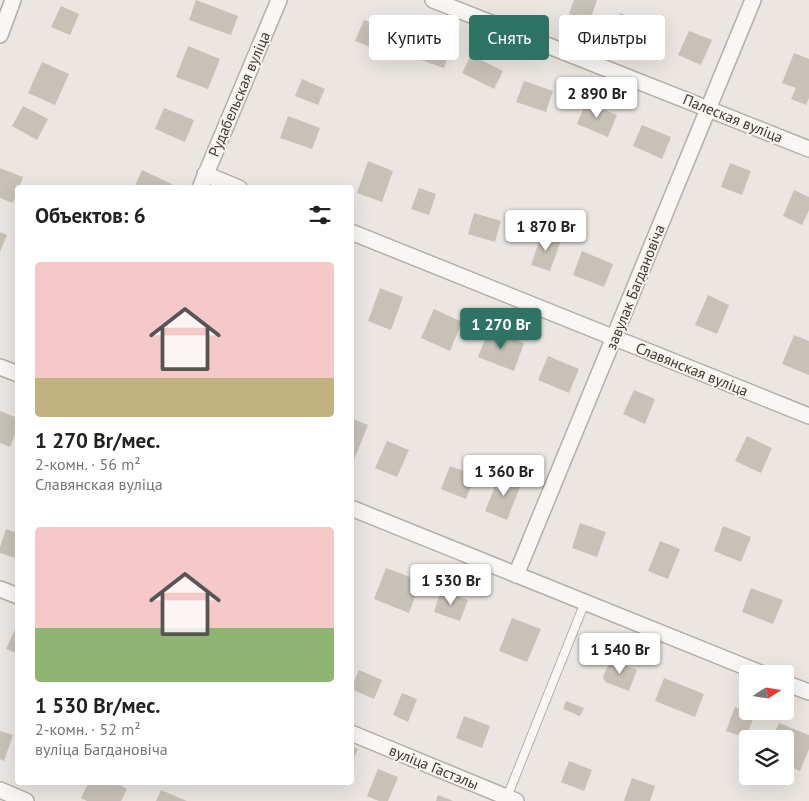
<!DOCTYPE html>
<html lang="ru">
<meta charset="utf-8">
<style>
body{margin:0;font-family:"PT Sans",sans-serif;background:#f2f2f2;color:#222;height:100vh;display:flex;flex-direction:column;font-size:19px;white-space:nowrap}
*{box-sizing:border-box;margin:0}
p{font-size:16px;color:#767676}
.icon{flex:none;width:28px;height:28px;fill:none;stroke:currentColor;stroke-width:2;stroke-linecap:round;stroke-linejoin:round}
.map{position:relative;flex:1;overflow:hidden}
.panel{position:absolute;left:15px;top:185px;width:339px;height:600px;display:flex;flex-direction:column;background:#fff;border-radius:5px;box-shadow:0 5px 20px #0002}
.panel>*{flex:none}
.banner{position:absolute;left:369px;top:15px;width:365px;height:45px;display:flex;gap:10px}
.needle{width:32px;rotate:78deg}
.controls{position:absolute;left:739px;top:665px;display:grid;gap:10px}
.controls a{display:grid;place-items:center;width:55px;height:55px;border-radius:5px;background:#fff;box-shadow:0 5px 20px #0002;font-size:25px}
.price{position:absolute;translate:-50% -42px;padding:0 11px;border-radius:5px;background:#fff;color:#222;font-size:16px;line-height:32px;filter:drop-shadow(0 1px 2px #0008)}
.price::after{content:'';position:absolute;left:50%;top:30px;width:15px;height:11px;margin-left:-8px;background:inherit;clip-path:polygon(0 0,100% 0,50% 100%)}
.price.on{background:#2f7365;color:#fff}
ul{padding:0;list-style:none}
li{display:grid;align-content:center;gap:10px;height:265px;padding:0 20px}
li span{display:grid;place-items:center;height:155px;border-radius:5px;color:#555}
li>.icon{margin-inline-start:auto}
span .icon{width:90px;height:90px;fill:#fffc;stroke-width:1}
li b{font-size:21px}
h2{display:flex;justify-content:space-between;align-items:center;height:60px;padding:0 20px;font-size:21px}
.pill{padding:0 18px;border-radius:5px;background:#fff;box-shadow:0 5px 20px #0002;font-size:18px;line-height:45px}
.pill.on{background:#2f7365;color:#fff}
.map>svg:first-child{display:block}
</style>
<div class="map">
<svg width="809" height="801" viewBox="0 0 809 801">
<rect width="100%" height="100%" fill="#ebe6e1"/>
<path fill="#c8c1b8" d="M196,0l42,16 -7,19 -42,-15z
M574,0h23l-7,21 -21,-7z
M61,6l18,8 -9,21 -19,-8z
M620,13l24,10 -6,16 -24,-9z
M364,20l33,13 -8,21 -34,-13z
M689,31l23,9 -11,25 -23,-10z
M424,41l26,9 -6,18 -26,-9z
M188,46l32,13 -12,30 -32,-12z
M794,53l15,6v39l-3,7 -15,-6 5,-11 -14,-5z
M471,55l32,16 -9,18 -32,-16z
M42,62l27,12 -14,31 -27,-12z
M302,79l23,10 -7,16 -23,-9z
M524,81l29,10 -7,21 -30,-10z
M586,102l31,13 -9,22 -31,-13z
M23,106l25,13 -11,21 -25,-14z
M164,108l30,12 -9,22 -30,-13z
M288,116l32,12 -8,21 -32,-11z
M642,125l29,12 -9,22 -29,-13z
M368,161l25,10 -11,31 -25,-9z
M730,163l21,8 -9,24 -21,-8z
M0,168l23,9 -4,11h-1l-5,15 -13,-5z
M142,170l34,16 -1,2h-41z
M419,188l17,6 -7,21 -18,-6z
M794,190l15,7v13l-7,15 -19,-9z
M474,213l27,8 -6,21 -27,-8z
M0,232l7,3 -7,17z
M542,233l19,7 -11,31 -19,-6z
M582,251l31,13 -9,23 -31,-12z
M380,288l23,9 -12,33 -23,-9z
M708,295l21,10 -12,29 -22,-9z
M434,309l28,13 -12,29 -29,-13z
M489,329l35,14 -10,28 -36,-14z
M794,335l15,6v34l-27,-11z
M548,356l31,13 -10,24 -31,-13z
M634,390l21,9 -10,25 -22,-10z
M0,411l18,7v9l-8,20 -10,-4z
M351,418l17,7 -14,35 -3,-1z
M747,436l25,12 -11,25 -26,-12z
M387,441l22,9 -12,27 -22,-9z
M450,466l25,9 -9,24 -25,-10z
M500,474l22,8 -15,38 -22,-9z
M580,523l26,9 -9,25 -25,-9z
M723,526l28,11 -10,25 -27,-11z
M6,529l12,4v26l-18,-6v-6z
M660,541l20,8 -12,30 -20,-8z
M386,568l35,13 -12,32 -35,-14z
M751,588l32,12 -10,24 -31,-12z
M441,590l27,10 -8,21 -26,-9z
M512,618l29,11 -14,33 -28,-11z
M18,623v31l-12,-5z
M614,661l23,9 -8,21 -24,-9 -2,-5 6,-14z
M359,670l23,10 -8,19 -23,-10z
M664,678l40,16 -9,23 -40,-16z
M402,693l15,6 -9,23 -15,-7z
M566,701l18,7 -4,8 -17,-7z
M735,707l20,7 -9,24 -20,-7z
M464,716l26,10 -8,22 -26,-10z
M779,723l30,12v14l-9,22 -15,-7v-25h-13z
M0,731l13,4 -9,26 -4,-2z
M351,746l7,3 -7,15z
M569,761l23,9 -8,21 -23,-9z
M378,769l20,8 -10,24h-9l-12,-5z
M632,778l23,8 -5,15h-26z
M89,782h26l12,7 -6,12h-34l-6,-3z
M161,790l26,11h-31z
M438,795l15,6h-17z"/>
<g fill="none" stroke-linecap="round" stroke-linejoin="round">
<defs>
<path id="service" d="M507,797l78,-195"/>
<path id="minor" d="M433,0l376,149
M0,35l13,-35
M205,174l34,14
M200,188l79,-188
M351,232l458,184
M0,367l18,7
M351,508l412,166
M516,575l237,-575
M0,589l18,7
M785,683l24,9
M351,733l165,68
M0,790l26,11"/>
</defs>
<use href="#service" stroke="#b5aea6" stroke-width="10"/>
<use href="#minor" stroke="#b5aea6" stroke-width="18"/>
<use href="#service" stroke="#f8f7f4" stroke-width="8"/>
<use href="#minor" stroke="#f8f7f4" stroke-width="15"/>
</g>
<g text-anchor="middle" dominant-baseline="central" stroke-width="4" stroke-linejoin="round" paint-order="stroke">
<g font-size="15" fill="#433828" stroke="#f8f4f1">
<text transform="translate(239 94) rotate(-67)">Рудабельская вуліца</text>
<text transform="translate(733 118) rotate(22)">Палеская вуліца</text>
<text transform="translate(635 287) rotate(-68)">завулак Багдановіча</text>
<text transform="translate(692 369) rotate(22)">Славянская вуліца</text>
<text transform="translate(434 767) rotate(22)">вуліца Гастэлы</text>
</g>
</g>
</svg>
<div class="controls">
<a><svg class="needle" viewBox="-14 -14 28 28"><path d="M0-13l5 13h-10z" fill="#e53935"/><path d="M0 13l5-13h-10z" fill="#767676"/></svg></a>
<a><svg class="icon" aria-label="layers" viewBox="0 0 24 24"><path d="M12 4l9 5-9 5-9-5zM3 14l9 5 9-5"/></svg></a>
</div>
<b class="price" style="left:597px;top:119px">2 890 Br</b>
<b class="price" style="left:546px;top:252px">1 870 Br</b>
<b class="price on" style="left:501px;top:350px">1 270 Br</b>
<b class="price" style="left:504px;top:497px">1 360 Br</b>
<b class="price" style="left:451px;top:606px">1 530 Br</b>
<b class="price" style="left:620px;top:675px">1 540 Br</b>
<div class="banner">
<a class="pill">Купить</a>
<a class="pill on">Снять</a>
<a class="pill">Фильтры</a>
</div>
<section class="panel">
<h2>Объектов: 6<svg class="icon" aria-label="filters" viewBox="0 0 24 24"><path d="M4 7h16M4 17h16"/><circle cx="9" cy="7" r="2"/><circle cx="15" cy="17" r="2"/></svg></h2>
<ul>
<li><span style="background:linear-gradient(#f6c9c9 75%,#c2b280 0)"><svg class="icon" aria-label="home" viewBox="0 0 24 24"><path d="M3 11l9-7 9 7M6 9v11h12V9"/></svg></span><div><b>1 270 Br/мес.</b><p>2-комн. · 56 m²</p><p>Славянская вуліца</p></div></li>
<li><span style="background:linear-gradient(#f6c9c9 65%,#8fb573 0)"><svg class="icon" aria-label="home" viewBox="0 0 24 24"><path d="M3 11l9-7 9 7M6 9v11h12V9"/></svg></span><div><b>1 530 Br/мес.</b><p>2-комн. · 52 m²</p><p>вуліца Багдановіча</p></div></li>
</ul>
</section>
</div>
